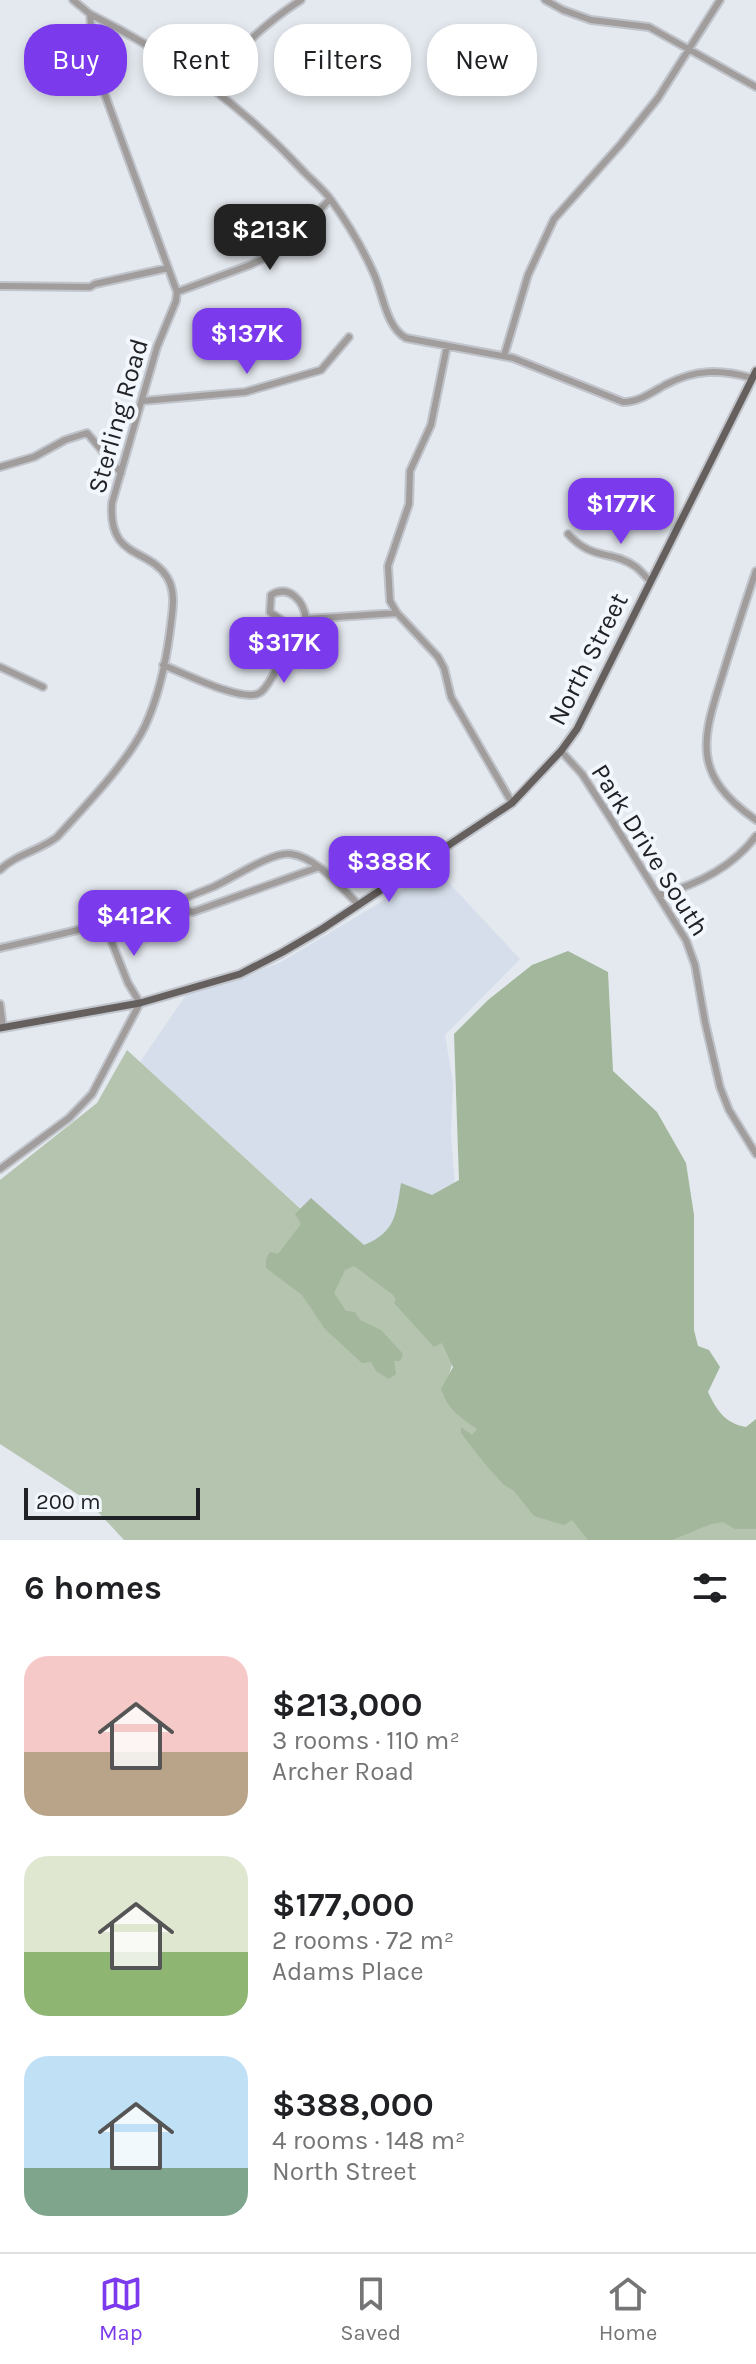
<!DOCTYPE html>
<meta charset="utf-8">
<style>
body{margin:0;font-family:Karla,sans-serif;background:#f6f6f6;color:#202124;height:100vh;display:flex;flex-direction:column;font-size:30px;white-space:nowrap}
*{box-sizing:border-box;margin:0}
p{font-size:26px;color:#757577}
.icon{flex:none;width:44px;height:44px;fill:none;stroke:currentColor;stroke-width:2;stroke-linecap:round;stroke-linejoin:round}
.map{position:relative;height:1540px;overflow:hidden}
.sheet{display:flex;flex-direction:column;background:#fff;flex:1}
.sheet>*{flex:none}
.banner{position:absolute;left:24px;top:24px;width:708px;height:72px;display:flex;gap:16px}
.scale{position:absolute;left:24px;bottom:20px;width:176px;box-sizing:border-box;padding-left:8px;border:4px solid #212225;border-top:0;font-size:22px;line-height:28px;white-space:nowrap;color:#212225;-webkit-text-stroke:6px #f2f6fd;paint-order:stroke}
.price{position:absolute;translate:-50% -68px;padding:0 18px;border-radius:16px;background:#7c3aed;color:#fff;font-size:26px;line-height:52px;filter:drop-shadow(0 2px 4px #0008)}
.price::after{content:'';position:absolute;left:50%;top:48px;width:24px;height:18px;margin-left:-12px;background:inherit;clip-path:polygon(0 0,100% 0,50% 100%)}
.price.current{background:#222;color:#fff}
ul{padding:0;list-style:none}
li{display:flex;align-items:center;gap:24px;height:200px;padding:0 24px}
li span{display:grid;place-items:center;flex:none;width:224px;height:160px;border-radius:24px;color:#555}
li>.icon{margin-inline-start:auto}
span .icon{width:96px;height:96px;fill:#fffc;stroke-width:1}
li b{font-size:34px}
h2{display:flex;justify-content:space-between;align-items:center;height:96px;padding:0 24px;font-size:34px}
.tag{padding:0 28px;border-radius:32px;background:#fff;box-shadow:0 4px 12px #0003;font-size:28px;line-height:72px}
.tag.current{background:#7c3aed;color:#fff}
.dock{display:flex;justify-content:space-around;align-items:center;height:112px;border-top:2px solid #e0e0e0;background:#fff;font-size:22px;color:#757577}
.dock a{display:grid;justify-items:center;gap:4px}
.dock .current{color:#7c3aed}
.map>svg:first-child{display:block}
</style>
<div class="map">
<svg width="756" height="1540" viewBox="0 0 756 1540">
<rect width="100%" height="100%" fill="#e4e9ef"/>
<path fill="#d5deea" d="M436,869l84,90 -75,76 8,47 -2,53 10,126 -42,55 -279,-254 46,-67 61,-19 34,-14z"/>
<path fill="#b4c4af" d="M127,1050l329,301 -13,44 154,133 159,-30v42h-632l-36,-39 -88,-57v-264l97,-77z"/>
<path fill="#a2b79b" d="M568,951l40,21 5,99 44,41 29,51 8,52v115l4,16 11,4 11,17 -12,25c9,19 17,31 38,35l10,-8v110h-21l-12,-7 -12,2 -39,16h-84l-16,-20 -8,5 -30,-9 -20,-25 -11,-7 -18,-20 -24,-31v-6l11,8 5,-6c-17,-12 -29,-19 -36,-40l12,-22 -11,-24 -8,4 -40,-44 2,-4 -4,-5 -38,-28 -9,4 -11,23 12,18 9,1 5,8 21,10 22,24 -3,7h-6l2,13 -7,5 -13,-8 -5,-9 -9,1 -37,-34 -23,-34 -36,-27v-9l4,-7 8,2 23,-30 -6,-10 16,-16 53,47c32,-13 32,-31 37,-62l31,12 27,-15 -5,-146 34,-34 44,-35z"/>
<g fill="none" stroke-linecap="round" stroke-linejoin="round">
<defs>
<path id="minor" d="M545,0l18,10 28,10 58,7 107,60
M90,14c84,42 152,91 215,159 9,9 19,17 26,27 16,22 32,49 43,74 9,20 12,53 32,64l107,20 110,44c16,0 28,-9 42,-17 30,-16 56,-16 87,-7
M209,84c27,-33 56,-61 92,-84
M0,286l90,1 5,-3 73,-16
M177,292l73,-27 31,-15 49,-51
M447,346l-16,79 -21,46 -1,33 -21,62 2,35 7,12 41,44 6,11 7,29 61,106
M504,356l24,-81 26,-56 67,-75 37,-46 62,-98
M142,401l103,-9 76,-22 28,-33
M0,467l34,-10 31,-17 22,-7 34,40
M568,534c24,27 45,16 68,33 5,4 10,10 14,14
M756,571c-11,32 -21,64 -31,96 -21,68 -38,105 31,153
M296,630l-26,-18 1,-17c18,-11 33,6 35,24
M163,665c19,7 83,40 98,27 10,-8 16,-26 23,-37 7,-12 11,-27 22,-36l91,-6
M0,667l43,20
M561,751l21,23 29,45 75,121 9,25 10,57 15,65 9,23 27,44
M0,870c16,-16 39,-19 57,-33 27,-30 71,-75 88,-111 13,-28 21,-64 25,-95 2,-18 7,-38 -3,-54 -19,-30 -59,-17 -55,-74l45,-156 19,-46 1,-9 -73,-200 -11,-37 -3,-41 -17,-14
M659,895c37,-10 73,-27 97,-59
M159,907l34,5 126,-45
M0,948c75,-17 141,-31 213,-61 19,-8 59,-36 78,-33 27,4 49,33 68,51
M0,1004l3,23
M0,1169l69,-51 23,-24 48,-91 -12,-20 -23,-58"/>
<path id="major" d="M0,1028l140,-25 100,-29 41,-21 41,-24 190,-126 49,-52 16,-22 179,-358"/>
</defs>
<use href="#minor" stroke="#c1c5cb" stroke-width="10"/>
<use href="#major" stroke="#c1c5cb" stroke-width="11"/>
<use href="#minor" stroke="#a09d9c" stroke-width="6"/>
<use href="#major" stroke="#655f5d" stroke-width="7"/>
</g>
<g text-anchor="middle" dominant-baseline="central" stroke-width="8" stroke-linejoin="round" paint-order="stroke">
<g font-size="26" fill="#212225" stroke="#f2f6fd">
<text transform="translate(118 416) rotate(-74)">Sterling Road</text>
<text transform="translate(588 659) rotate(-63)">North Street</text>
<text transform="translate(650 850) rotate(58)">Park Drive South</text>
</g>
</g>
</svg>
<div class="scale">200 m</div>
<b class="price current" style="left:270px;top:272px">$213K</b>
<b class="price" style="left:247px;top:376px">$137K</b>
<b class="price" style="left:621px;top:546px">$177K</b>
<b class="price" style="left:284px;top:685px">$317K</b>
<b class="price" style="left:389px;top:904px">$388K</b>
<b class="price" style="left:134px;top:958px">$412K</b>
<div class="banner">
<a class="tag current">Buy</a>
<a class="tag">Rent</a>
<a class="tag">Filters</a>
<a class="tag">New</a>
</div>
</div>
<section class="sheet">
<h2>6 homes<svg class="icon" aria-label="filters" viewBox="0 0 24 24"><path d="M4 7h16M4 17h16"/><circle cx="9" cy="7" r="2"/><circle cx="15" cy="17" r="2"/></svg></h2>
<ul>
<li><span style="background:linear-gradient(#f6c9c9 60%,#b9a48a 0)"><svg class="icon" aria-label="home" viewBox="0 0 24 24"><path d="M3 11l9-7 9 7M6 9v11h12V9"/></svg></span><div><b>$213,000</b><p>3 rooms · 110 m²</p><p>Archer Road</p></div></li>
<li><span style="background:linear-gradient(#dfe7d0 60%,#8fb573 0)"><svg class="icon" aria-label="home" viewBox="0 0 24 24"><path d="M3 11l9-7 9 7M6 9v11h12V9"/></svg></span><div><b>$177,000</b><p>2 rooms · 72 m²</p><p>Adams Place</p></div></li>
<li><span style="background:linear-gradient(#bfe0f5 70%,#7fa58c 0)"><svg class="icon" aria-label="home" viewBox="0 0 24 24"><path d="M3 11l9-7 9 7M6 9v11h12V9"/></svg></span><div><b>$388,000</b><p>4 rooms · 148 m²</p><p>North Street</p></div></li>
</ul>
</section>
<nav class="dock">
<a class="current"><svg class="icon" aria-label="map" viewBox="0 0 24 24"><path d="M3 6l6-2 6 2 6-2v14l-6 2-6-2-6 2zM9 4v14M15 6v14"/></svg>Map</a>
<a><svg class="icon" aria-label="saved" viewBox="0 0 24 24"><path d="M7 4h10v16l-5-4-5 4z"/></svg>Saved</a>
<a><svg class="icon" aria-label="home" viewBox="0 0 24 24"><path d="M3 11l9-7 9 7M6 9v11h12V9"/></svg>Home</a>
</nav>
